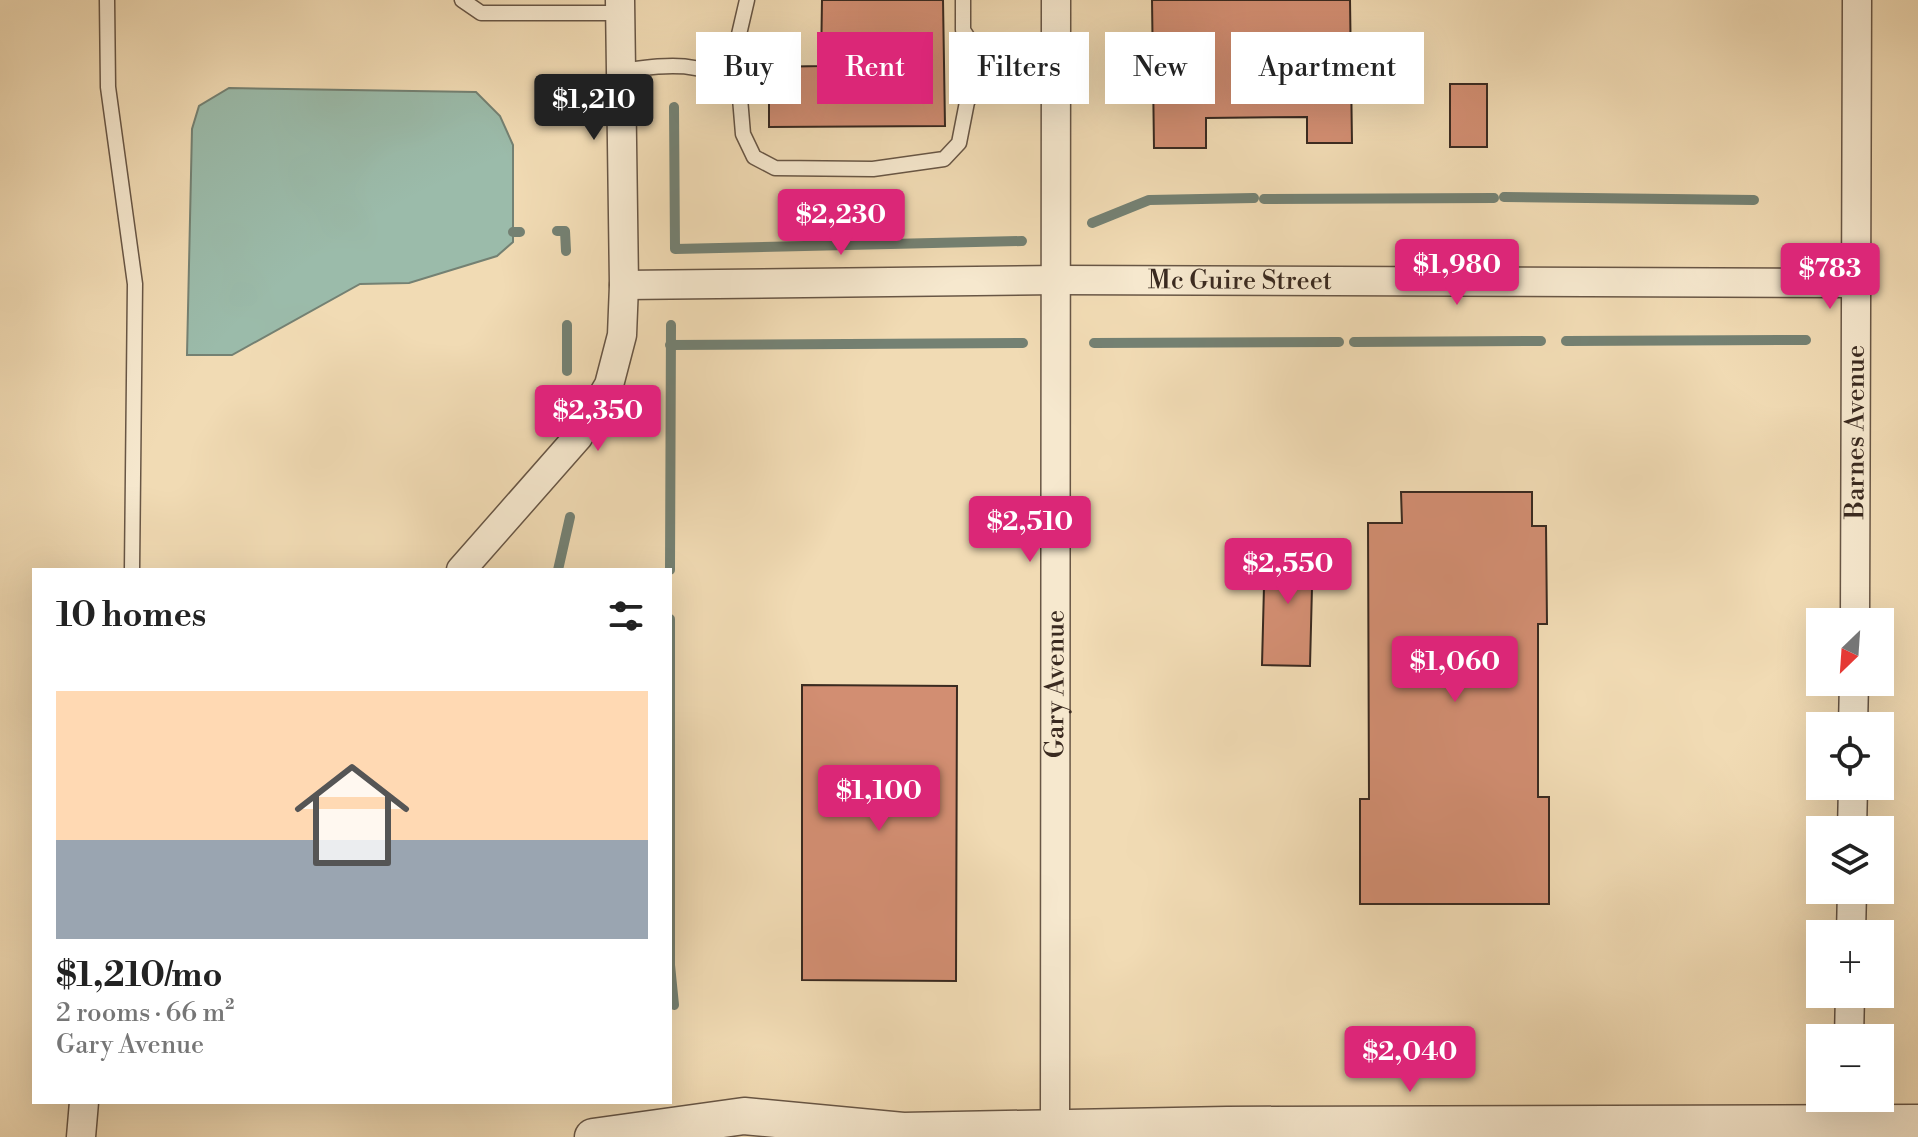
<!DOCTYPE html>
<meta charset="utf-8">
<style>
body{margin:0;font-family:"Libre Bodoni",serif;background:#f2f2f2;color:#222;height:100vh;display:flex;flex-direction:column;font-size:30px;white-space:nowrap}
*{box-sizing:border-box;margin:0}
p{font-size:26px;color:#767676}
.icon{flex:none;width:44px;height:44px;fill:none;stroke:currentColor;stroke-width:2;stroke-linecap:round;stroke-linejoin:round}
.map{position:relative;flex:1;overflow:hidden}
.sheet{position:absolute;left:32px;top:568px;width:640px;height:536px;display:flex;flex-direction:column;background:#fff;border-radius:0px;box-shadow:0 8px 32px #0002}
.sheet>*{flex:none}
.banner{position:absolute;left:696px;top:32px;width:760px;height:72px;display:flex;gap:16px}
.needle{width:52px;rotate:205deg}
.controls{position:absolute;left:1806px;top:608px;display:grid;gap:16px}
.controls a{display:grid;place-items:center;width:88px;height:88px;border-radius:0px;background:#fff;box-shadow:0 8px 32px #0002;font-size:40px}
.price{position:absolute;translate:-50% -68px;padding:0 18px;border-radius:8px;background:#db2777;color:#fff;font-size:26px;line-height:52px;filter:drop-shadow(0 2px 4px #0008)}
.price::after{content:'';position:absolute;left:50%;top:48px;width:24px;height:18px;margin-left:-12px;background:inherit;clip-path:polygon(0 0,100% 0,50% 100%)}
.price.on{background:#222;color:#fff}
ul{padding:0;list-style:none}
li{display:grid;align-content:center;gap:16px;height:424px;padding:0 24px}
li+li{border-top:2px solid #e0e0e0}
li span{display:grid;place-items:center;height:248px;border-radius:0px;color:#555}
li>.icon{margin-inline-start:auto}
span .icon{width:144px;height:144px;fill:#fffc;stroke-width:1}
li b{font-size:34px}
h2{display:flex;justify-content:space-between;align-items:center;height:96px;padding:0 24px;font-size:34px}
.chip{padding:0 28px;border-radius:0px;background:#fff;box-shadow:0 8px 32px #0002;font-size:28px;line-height:72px}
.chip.on{background:#db2777;color:#fff}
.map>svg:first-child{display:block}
</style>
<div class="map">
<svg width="1918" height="1137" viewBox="0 0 1918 1137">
<rect width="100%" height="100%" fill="#f1dbb4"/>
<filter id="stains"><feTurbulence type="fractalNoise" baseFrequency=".0025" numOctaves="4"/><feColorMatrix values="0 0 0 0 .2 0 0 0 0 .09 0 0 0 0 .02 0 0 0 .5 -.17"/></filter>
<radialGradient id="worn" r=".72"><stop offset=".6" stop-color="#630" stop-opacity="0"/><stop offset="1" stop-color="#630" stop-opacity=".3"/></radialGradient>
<path fill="#9bbbaa" stroke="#748173" stroke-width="2" d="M229,88l247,4 24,24 13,29v97l-16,14 -88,27 -49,1 -128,71h-45l5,-226 7,-23z"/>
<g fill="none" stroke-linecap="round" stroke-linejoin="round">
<path stroke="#748173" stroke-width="10" d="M674,107l1,142 347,-8
M1504,197l250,3
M1264,199l230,-1
M1092,223l57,-23 105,-2
M557,231h8l1,20
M513,232h7
M567,325v46
M1566,341l240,-1
M1354,342l187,-1
M1094,343l245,-1
M670,345l353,-2
M558,570l12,-53
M670,570l1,-245
M670,619v346l4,40"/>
</g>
<path fill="#d28e72" stroke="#3a2a20" stroke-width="2" d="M822,0h121l2,126 -176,1v-60l52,-1z
M1152,0h198l2,143h-45v-26l-101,1v30h-52z
M1450,84h37v63h-37z
M1401,492h131v34h14l1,98h-9v173h11v107h-189v-105h9l-1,-276h34z
M1265,547l48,1 -3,118 -48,-1z
M802,685l155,1 -1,295 -154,-1z"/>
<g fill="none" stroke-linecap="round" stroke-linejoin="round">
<defs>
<path id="service" d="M107,0l1,87 27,197 -3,286
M462,0l19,13h138
M963,0v30l25,39
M619,71c48,-6 77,-12 120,15l4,48 11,23 21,11 98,1 71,-10 15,-16 8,-41 21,-33 68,-11
M715,71l22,-28 10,-43"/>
<g id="minor">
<path id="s1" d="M624,285l434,-5 798,3"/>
<path d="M461,570l117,-133 31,-52 13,-50 2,-50 -4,-285"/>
<path id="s2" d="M1855,622l2,-622"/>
<path d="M1853,726l1,-44"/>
<path d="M1852,830l1,-44"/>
<path d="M1851,934l1,-44"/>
<path d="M1849,1038l1,-44"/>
<path id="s3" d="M1055,1128l1,-1128"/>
<path d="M81,1137l3,-35"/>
</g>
<path id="tertiary" d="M593,1137l151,-21 159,15 324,-6 691,-2"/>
</defs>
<use href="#service" stroke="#685645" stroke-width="17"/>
<use href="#minor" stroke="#685645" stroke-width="31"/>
<use href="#tertiary" stroke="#685645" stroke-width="39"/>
<use href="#service" stroke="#f6e8ce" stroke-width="14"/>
<use href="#minor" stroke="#f6e8ce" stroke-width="28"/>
<use href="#tertiary" stroke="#f6e8ce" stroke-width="36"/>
</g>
<g text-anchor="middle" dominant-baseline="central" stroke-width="6" stroke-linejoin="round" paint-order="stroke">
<g font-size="26" fill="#3a2a20" stroke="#f6e8ce">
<text stroke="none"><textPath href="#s1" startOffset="616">Mc Guire Street</textPath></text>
<text stroke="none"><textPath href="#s2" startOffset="190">Barnes Avenue</textPath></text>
<text stroke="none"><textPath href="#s3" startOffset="444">Gary Avenue</textPath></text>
</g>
</g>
<rect width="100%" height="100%" filter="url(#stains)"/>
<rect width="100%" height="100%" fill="url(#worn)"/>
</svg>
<div class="controls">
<a><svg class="needle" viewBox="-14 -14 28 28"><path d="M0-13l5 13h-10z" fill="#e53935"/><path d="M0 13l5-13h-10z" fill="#767676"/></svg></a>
<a><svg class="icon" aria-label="locate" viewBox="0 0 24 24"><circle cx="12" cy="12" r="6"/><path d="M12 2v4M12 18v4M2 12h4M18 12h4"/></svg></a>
<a><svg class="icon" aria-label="layers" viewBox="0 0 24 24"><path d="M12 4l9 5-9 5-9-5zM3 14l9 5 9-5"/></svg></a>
<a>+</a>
<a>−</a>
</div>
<b class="price on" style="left:594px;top:142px">$1,210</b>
<b class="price" style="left:841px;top:257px">$2,230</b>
<b class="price" style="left:1457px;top:307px">$1,980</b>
<b class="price" style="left:1830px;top:311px">$783</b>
<b class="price" style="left:598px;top:453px">$2,350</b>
<b class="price" style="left:1030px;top:564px">$2,510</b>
<b class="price" style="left:1288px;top:606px">$2,550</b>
<b class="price" style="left:1455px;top:704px">$1,060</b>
<b class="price" style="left:879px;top:833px">$1,100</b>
<b class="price" style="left:1410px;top:1094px">$2,040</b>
<div class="banner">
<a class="chip">Buy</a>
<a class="chip on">Rent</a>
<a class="chip">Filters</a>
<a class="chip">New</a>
<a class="chip">Apartment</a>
</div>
<section class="sheet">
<h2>10 homes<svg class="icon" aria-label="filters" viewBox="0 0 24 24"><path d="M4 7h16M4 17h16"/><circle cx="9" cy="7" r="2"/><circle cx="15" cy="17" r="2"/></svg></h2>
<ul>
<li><span style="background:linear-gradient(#ffd9b3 60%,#9aa5b1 0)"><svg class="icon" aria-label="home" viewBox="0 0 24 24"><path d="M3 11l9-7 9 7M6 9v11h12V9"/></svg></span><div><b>$1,210/mo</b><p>2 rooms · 66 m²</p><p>Gary Avenue</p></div></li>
</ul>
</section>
</div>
